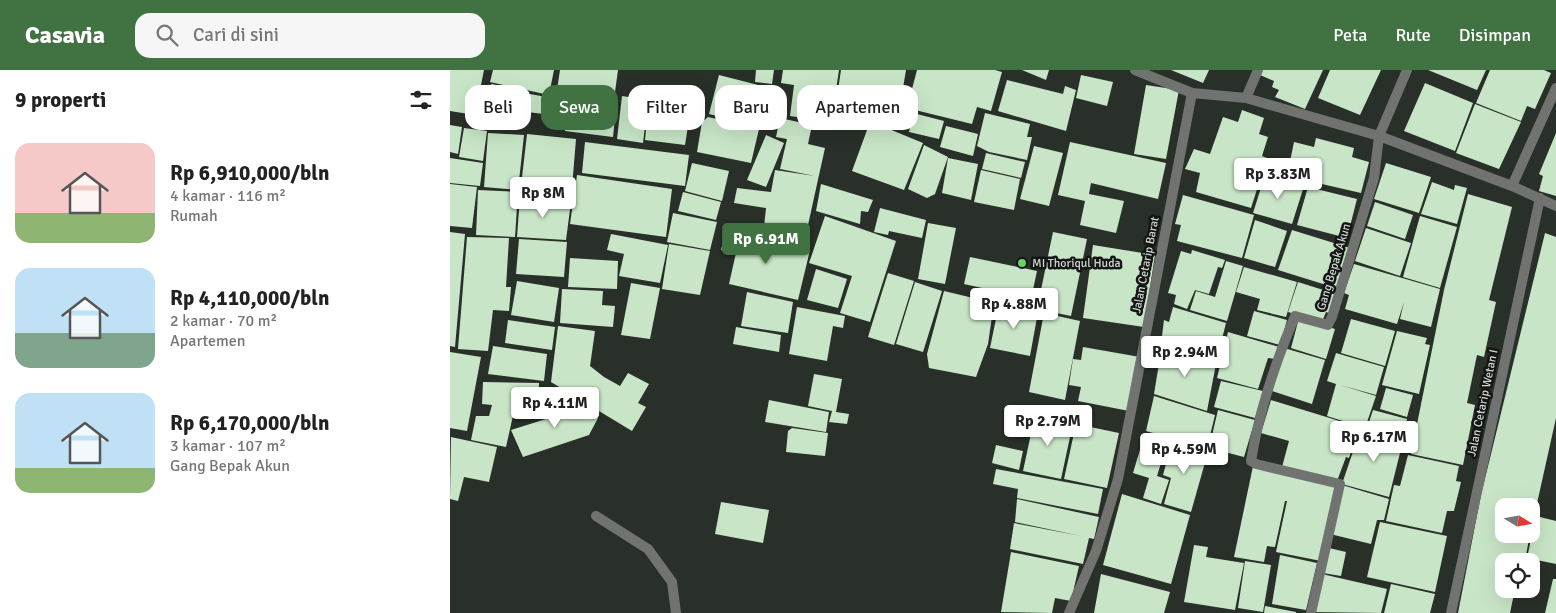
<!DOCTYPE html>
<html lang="id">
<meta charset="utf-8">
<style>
body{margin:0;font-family:Signika,sans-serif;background:#f6f6f6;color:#222;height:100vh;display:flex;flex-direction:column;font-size:19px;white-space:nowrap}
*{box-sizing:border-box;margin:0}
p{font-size:16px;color:#767676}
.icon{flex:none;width:28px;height:28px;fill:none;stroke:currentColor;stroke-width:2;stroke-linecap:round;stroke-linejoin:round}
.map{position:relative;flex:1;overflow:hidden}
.sheet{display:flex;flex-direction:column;background:#fff;width:450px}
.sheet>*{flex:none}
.banner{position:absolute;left:15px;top:15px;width:475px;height:45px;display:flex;gap:10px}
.needle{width:32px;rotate:101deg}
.tools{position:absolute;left:1045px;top:428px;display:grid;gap:10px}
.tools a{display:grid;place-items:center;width:45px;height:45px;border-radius:10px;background:#fff;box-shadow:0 5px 20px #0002;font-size:25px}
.price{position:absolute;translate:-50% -42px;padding:0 11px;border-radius:5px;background:#fff;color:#222;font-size:16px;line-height:32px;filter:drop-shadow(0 1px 2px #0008)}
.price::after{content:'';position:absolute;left:50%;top:30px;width:15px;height:11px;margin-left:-8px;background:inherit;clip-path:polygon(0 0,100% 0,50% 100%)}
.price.active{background:#417241;color:#fff}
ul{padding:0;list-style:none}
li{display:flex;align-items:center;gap:15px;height:125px;padding:0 15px}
li span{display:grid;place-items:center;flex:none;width:140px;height:100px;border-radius:15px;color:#555}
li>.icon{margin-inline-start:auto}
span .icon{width:60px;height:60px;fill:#fffc;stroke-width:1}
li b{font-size:21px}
h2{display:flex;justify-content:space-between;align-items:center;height:60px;padding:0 15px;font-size:21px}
.chip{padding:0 18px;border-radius:15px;background:#fff;box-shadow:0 5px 20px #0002;font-size:18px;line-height:45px}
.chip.active{background:#417241;color:#fff}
header{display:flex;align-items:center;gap:30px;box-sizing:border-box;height:70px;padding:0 25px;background:#417241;color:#fff}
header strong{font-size:24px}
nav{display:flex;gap:28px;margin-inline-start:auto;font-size:18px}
.search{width:350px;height:45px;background:#f6f6f6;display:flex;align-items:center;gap:12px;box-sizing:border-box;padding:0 18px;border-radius:15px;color:#767676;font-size:19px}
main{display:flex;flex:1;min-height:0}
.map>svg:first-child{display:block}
</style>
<header>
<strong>Casavia</strong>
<div class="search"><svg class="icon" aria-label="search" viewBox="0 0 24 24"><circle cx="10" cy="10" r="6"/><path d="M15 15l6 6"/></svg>Cari di sini</div>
<nav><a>Peta</a><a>Rute</a><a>Disimpan</a></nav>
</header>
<main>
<section class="sheet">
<h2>9 properti<svg class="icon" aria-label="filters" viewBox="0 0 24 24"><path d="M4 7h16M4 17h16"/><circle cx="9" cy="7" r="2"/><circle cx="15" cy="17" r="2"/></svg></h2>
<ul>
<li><span style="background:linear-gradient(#f6c9c9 70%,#8fb573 0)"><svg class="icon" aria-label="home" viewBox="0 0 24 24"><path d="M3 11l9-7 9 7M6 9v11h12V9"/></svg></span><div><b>Rp 6,910,000/bln</b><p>4 kamar · 116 m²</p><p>Rumah</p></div></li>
<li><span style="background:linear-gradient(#bfe0f5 65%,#7fa58c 0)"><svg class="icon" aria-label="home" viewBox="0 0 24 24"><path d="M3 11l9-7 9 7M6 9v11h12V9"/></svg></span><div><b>Rp 4,110,000/bln</b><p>2 kamar · 70 m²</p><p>Apartemen</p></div></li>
<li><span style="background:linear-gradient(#bfe0f5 75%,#8fb573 0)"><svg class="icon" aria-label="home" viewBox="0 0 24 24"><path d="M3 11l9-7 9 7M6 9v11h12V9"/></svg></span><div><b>Rp 6,170,000/bln</b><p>3 kamar · 107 m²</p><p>Gang Bepak Akun</p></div></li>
</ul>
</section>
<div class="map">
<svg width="1106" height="543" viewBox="0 0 1106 543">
<rect width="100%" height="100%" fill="#292f29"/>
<path fill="#c8e6c7" d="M0,0h34l-9,45 -25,-4z
M43,0h61l-5,25 -59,-13z
M110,0h58l-3,22 -27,-4 -3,13 -29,-5z
M306,0h18l-2,14 -17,-2z
M333,0h56l-8,52 -41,-6 4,-31 -13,-2z
M391,0h65l-6,36 -63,-9z
M467,0h78l7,2 -11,39 -14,-4 -5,17 -65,-16z
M572,0h27l-3,10z
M721,0h38l-6,13z
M812,0h61l-18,39 -30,-12 4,-7 -7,-3 2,-6 -14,-6z
M880,0h51l-21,45 -42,-17z
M978,0h58l-9,20z
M1040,0h54l7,3 -16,36 -8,-3 -6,15 -45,-18z
M269,5l59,15 -11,39 -58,-15z
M631,5l32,7 -6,24 -31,-8z
M557,10l56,14 2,-8 11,4 -10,41 -68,-20z
M975,13l48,20 -18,48 -51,-20z
M42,14l37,8 -6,28 -41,-7 5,-26z
M696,15l33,5 -13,69 -32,-5z
M80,24l16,3 -2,17 -17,-2z
M172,26l26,4 -5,43 -26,-4z
M199,30l42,7 -6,38 -40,-5z
M118,32l48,6 -3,29 -48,-6z
M1025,34l46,18 -22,47 -43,-16z
M792,40l22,8 -5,16 9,3 -6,19 5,2 -16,50 -55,-16 4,-19 -15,-4 9,-20 16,5 13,-37 15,5z
M424,41l19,6 -4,12 34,14 -19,47 -52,-19z
M463,43l31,8 -5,18 -30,-7z
M535,43l45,11 -3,13h5l-5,23 -38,-8 -12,-6z
M258,47l51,12 -8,34 -54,-11 5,-30z
M330,48l32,7 -4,19 17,4 -19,86 -13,-1 -2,8 -28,-4 3,-29 -32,-5 3,-15 34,4 4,-22 40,6 -35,-7 7,-30 -11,-2z
M0,55l12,2 -4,27 -8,-2z
M496,56l32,8 -5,22 -33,-9z
M14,58l23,3 -4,30 -24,-4z
M38,63l36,2 -6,55 -34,-3z
M1106,63v63l-17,-5 4,-15 -4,-2z
M77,64l49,5 -5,61 -51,-5z
M316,65l18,8 -18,44 -19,-7z
M866,68l38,10 -2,9 17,5 -8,31 -74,-17 7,-34 20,5z
M135,72l104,13 -4,31 -103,-13z
M620,72l96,21 -8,36 -67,-16 -2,11 35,7 -8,32 -36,-8 5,-24 -27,-6z
M474,75l24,12 -13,37 -8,4 -19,-9z
M584,76l29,7 -14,53 -29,-7z
M536,83l39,9 -4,16 -39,-9z
M0,88l33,5 -3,23 -30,-3z
M498,88l30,6 -7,36 -29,-7z
M242,93l37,8 -7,30 -37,-10z
M936,93l45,14 -12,36 -45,-14z
M531,100l39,9 -6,31 -40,-8z
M127,105l95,14 -6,48 -96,-13z
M815,105l39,11 -12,38 -39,-11z
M982,112l22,8 1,-5 12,3 -10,36 -36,-10z
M0,114l27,3 -5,41 -22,-2z
M371,114l52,16 -5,12 -7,-1 -1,13 -44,-13z
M858,117l49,12 -10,39 -50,-13z
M28,120l40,2 -3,45 -39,-2z
M233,122l38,10 -5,18 -38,-9z
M1018,124l44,13 -23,93 7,2 -12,55 -7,-2 -10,48 8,2 -12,60 -52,-11 33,-164z
M733,125l71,20 -12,43 -65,-17 4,-16 -6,-1z
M70,127l51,5 -5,38 -49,-3z
M925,132l38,13 -8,24 -38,-13z
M430,138l46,12 -4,18 -33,-7 -1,4 -14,-3z
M223,143l44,9 -7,28 -43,-8z
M375,146l71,25 -26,81 -30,-9 12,-37 -43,-13z
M970,146l37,11 -17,61 -37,-11z
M805,150l32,11 -12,36 -31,-9z
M478,153l28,5 -11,56 -27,-5z
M916,158l45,15 -11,33 -45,-15z
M276,160l84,20 -12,50 -69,-16 7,-31 -15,-3z
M842,160l58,18 -14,40 -58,-18z
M0,162l15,2 -10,113 -5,-1z
M603,162l34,7 -16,77 -34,-7z
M1095,163l11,4v181l-24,108 -1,-20h-27v28h26l-4,21h-4l-1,6h-17v28h11l-5,24h-52l23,-118z
M161,164l57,11 -8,38 -41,-7 5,-22 -17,-4z
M17,167l42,1 -3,49h5l-2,24 -16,-1 -5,41 -30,-2z
M69,169l48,3 -3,35 -48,-3z
M219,174l41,7 -10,44 -38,-6z
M643,175l62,10 -11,72 -61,-9z
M742,180l33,10 -3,8 -4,-1 -9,27 -14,-4 -8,19 -13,-5 2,-9 -8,-2 13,-42 10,3z
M520,187l67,14 -6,28 -67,-15z
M120,188l48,3 -1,28 -49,-2z
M776,191l17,5 -16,55 -37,-11 6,-19 19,6z
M904,194l86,25 -9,38 -31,-8 4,-17 -7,22 -52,-15 4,-14 -5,-2z
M794,197l53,15 -11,35 -29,-7 3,-11 -24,-7z
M366,199l31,10 -9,29 -31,-8z
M438,203l26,8 -20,64 -26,-8z
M67,211l42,7 -5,34 -43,-7z
M465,212l27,9 -19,61 -27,-8z
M848,212l38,12 -5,20 -5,-2 -4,10 -34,-10z
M181,213l29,5 -10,51 -29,-4z
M112,219l41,2 -1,14 13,1 -2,21 -53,-4z
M494,221l50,12 -6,41 -12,33 -47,-9 -2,-14z
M297,222l46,10 -5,31 -47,-7z
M549,234l39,8 -8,44 -40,-8z
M347,237l48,9 -2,12 -10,-2 -6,35 -38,-7z
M723,237l53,16 -10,40 -55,-19 3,-24 5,2z
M804,241l33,9 -7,25 -33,-9z
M594,243l36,8 -15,79 -36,-8z
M849,248l36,11 -9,30 -35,-11z
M901,249l44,12 -10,35 -44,-13z
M58,250l47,7 -3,23 -47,-7z
M108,256l37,5 -5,35 14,11 16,9 8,-13 21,11 -11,19 8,4 -14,24 -81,-49z
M286,257l45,8 -2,17 -46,-8z
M947,261l30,7 -2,6 5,1 -11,49 -37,-9z
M778,262l51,15 -4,12 -7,-1 -10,31 -41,-11z
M712,275l54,19 -9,47 -53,-17z
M43,276l54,8 -3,27 -56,-7z
M633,277l57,10 -11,54 -51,-10 3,-14 -12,-2 4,-26 8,1z
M834,278l41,12 -13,44 -40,-13z
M0,282l31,5 -14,74 -17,-3z
M886,283l48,14 -8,28 -36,-10 36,11 -11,32 -38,-12 9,-32 -9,-3z
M364,304l28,5 -6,33 13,2 -2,10 -18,-2 3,-11 -24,-5z
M771,311l42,10 -8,27 -41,-11z
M33,312l56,1 -1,27 -24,1 -8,36 -35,-7 5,-24h13l3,-11 -10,-1z
M936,318l27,7 -6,22 -27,-8z
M704,326l61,19 -8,33 -61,-17z
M107,328l41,20 -9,17 -66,22 -12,-27 38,-12z
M319,330l60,12 -3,20 -61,-10z
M821,330l88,27 -10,31 -3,-1 -9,24 -55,-14 7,-26 -28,-8z
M768,340l37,10 -11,37 -35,-9z
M923,340l34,9 -4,21 -36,-12z
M585,345l38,8 -12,56 -38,-8z
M626,354l43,9 -12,55 -43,-9z
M342,358l36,5 -3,23 -39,-4 2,-21z
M911,358l42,13 -14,56 -47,-13z
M695,363l23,7 -11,36 12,4 -8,24 -18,-6 6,-20 -16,-5z
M1,367l46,10 -8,35 -25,-5 -6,24 -8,-2z
M722,372l36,10 -17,60 -27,-8 7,-26 -8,-3z
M546,375l27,6 -4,19 -27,-7z
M958,385l51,11 -3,15 5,1 -7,29h-7l-5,22 -56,-12 8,-36 6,1z
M803,396l84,19 -16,76 -45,-9 11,-51h-2l-10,46 -8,-1 -3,16 -30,-5z
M546,399l107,20 -5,25 -81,-16 1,-9 -25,-5z
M892,415l47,14 -5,21h-7l-6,24 -41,-10z
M672,424l68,21 -19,69 -68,-19z
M567,429l82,18 -5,22 -5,-1 -6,26 -73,-15 4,-26 67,13 -66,-14z
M271,432l48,8 -6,33 -48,-9z
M1086,446l20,5v43l-29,-6z
M930,452l67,14 -12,56 -68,-15z
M744,475l14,2 -2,10 38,6 -9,47 -51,-8z
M879,478l17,4 -5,24 -18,-3z
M561,482l68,14 -8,35 -16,-3 -3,15 -51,-1z
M830,485l37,8 -11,47 -34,-6z
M795,491l26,4 -8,47 -25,-4z
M651,504l69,18 -6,21h-70z
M872,504l65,15 -6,24 -68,-1z
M1103,509h3v34h-11z
M941,514l44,10 -5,19h-46z
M815,536l31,6v1h-32z"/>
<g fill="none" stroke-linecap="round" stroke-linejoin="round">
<path stroke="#707370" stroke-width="10" d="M685,0l57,23 54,5 133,38 133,50 44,20
M796,28l12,-28
M1062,116l44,-98
M146,446l52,33 24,33 4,31
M619,543l27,-62 22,-72 74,-386
M861,543l29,-129 -84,-20 -5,-3c8,-50 24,-98 44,-145l33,9 4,-8 42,-139 5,-42 28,-66
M1001,543l89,-415"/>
</g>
<circle fill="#66d466" stroke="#141614" stroke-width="2" cx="572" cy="193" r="5"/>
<g text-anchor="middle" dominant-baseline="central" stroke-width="5" stroke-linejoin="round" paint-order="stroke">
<g font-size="12" fill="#d2d6d2" stroke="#141614" text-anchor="start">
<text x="582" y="193">MI Thoriqul Huda</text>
</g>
<g font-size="12" fill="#d2d6d2" stroke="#141614">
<text transform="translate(696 195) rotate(-79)">Jalan Cetarip Barat</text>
<text transform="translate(884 197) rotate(-73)">Gang Bepak Akun</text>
<text transform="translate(1033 333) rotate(-78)">Jalan Cetarip Wetan I</text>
</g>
</g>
</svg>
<div class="tools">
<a><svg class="needle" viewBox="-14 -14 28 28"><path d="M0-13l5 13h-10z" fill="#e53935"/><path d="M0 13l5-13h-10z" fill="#767676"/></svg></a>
<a><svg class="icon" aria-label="locate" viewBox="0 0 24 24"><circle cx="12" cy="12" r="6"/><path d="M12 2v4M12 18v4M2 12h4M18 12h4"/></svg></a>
</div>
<b class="price" style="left:828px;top:130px">Rp 3.83M</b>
<b class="price" style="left:93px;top:149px">Rp 8M</b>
<b class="price active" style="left:316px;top:195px">Rp 6.91M</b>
<b class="price" style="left:564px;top:260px">Rp 4.88M</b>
<b class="price" style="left:735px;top:308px">Rp 2.94M</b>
<b class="price" style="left:105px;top:359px">Rp 4.11M</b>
<b class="price" style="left:598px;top:377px">Rp 2.79M</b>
<b class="price" style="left:924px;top:393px">Rp 6.17M</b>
<b class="price" style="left:734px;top:405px">Rp 4.59M</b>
<div class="banner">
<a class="chip">Beli</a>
<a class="chip active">Sewa</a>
<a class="chip">Filter</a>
<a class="chip">Baru</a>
<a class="chip">Apartemen</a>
</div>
</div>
</main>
